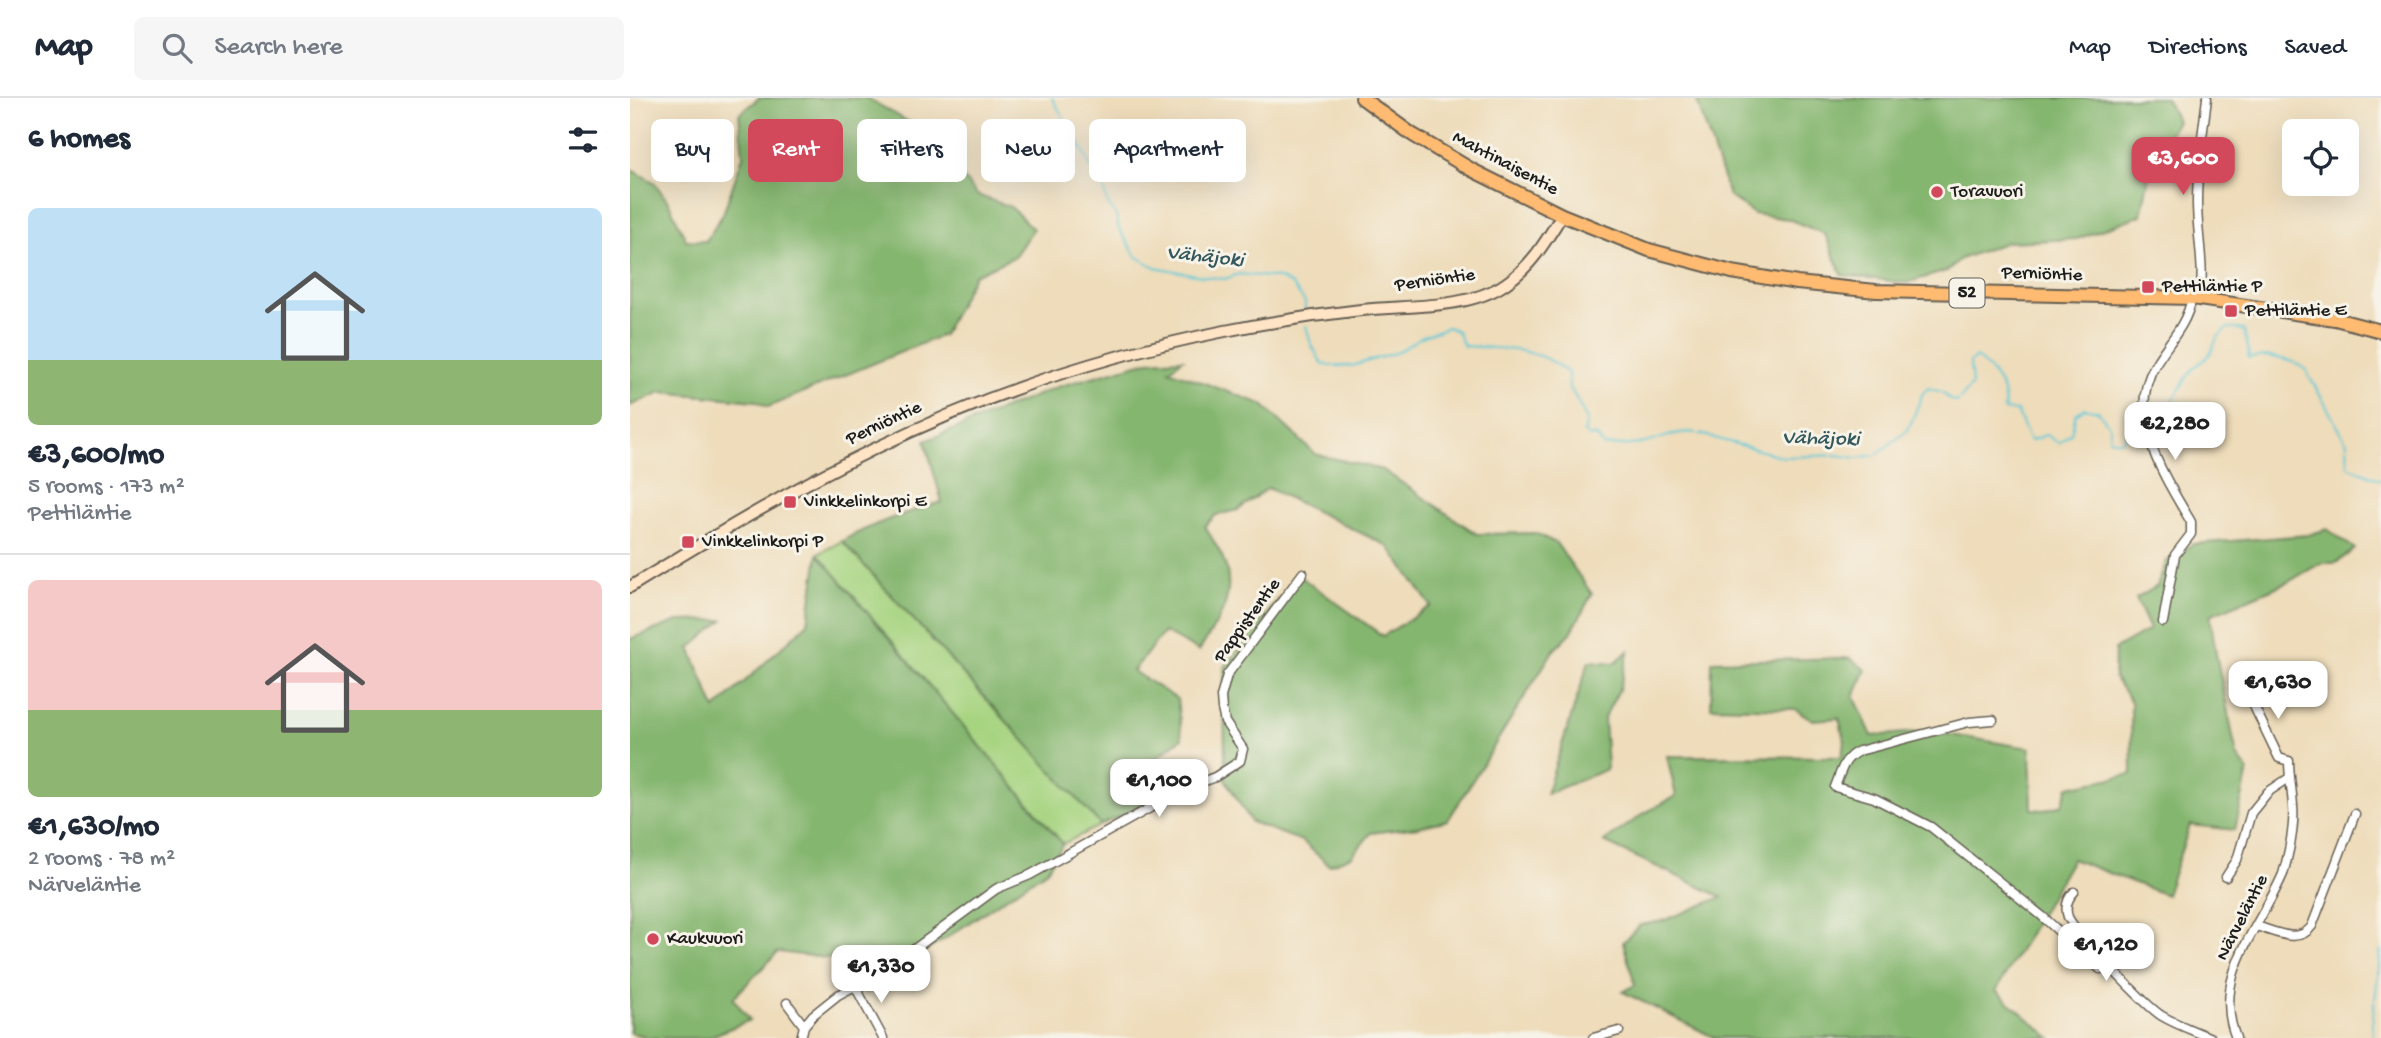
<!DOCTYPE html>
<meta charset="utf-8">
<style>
body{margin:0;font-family:"Gochi Hand",sans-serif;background:#f6f6f7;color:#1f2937;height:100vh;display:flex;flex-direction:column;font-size:26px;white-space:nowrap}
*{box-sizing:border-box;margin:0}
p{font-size:23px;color:#747a83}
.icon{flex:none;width:38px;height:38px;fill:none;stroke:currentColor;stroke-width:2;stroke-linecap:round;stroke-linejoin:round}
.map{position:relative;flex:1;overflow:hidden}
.details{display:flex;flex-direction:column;background:#fff;width:630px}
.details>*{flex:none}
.top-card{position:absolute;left:21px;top:21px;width:665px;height:63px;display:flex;gap:14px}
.buttons{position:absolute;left:1652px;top:21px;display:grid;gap:14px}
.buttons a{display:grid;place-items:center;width:77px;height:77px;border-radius:10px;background:#fff;box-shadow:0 7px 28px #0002;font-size:35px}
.price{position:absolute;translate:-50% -60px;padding:0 16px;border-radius:14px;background:#fff;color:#222;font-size:23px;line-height:46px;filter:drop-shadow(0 2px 4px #0008)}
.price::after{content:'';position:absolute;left:50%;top:42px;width:21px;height:16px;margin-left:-10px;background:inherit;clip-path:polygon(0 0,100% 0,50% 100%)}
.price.current{background:#d1495b;color:#fff}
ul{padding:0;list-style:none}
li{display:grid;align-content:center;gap:14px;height:371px;padding:0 28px}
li+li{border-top:2px solid #e0e1e3}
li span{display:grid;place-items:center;height:217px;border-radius:10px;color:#555}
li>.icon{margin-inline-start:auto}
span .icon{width:126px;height:126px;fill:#fffc;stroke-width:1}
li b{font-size:30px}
h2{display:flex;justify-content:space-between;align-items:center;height:84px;padding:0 28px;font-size:30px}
.tag{padding:0 24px;border-radius:10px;background:#fff;box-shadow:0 7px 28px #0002;font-size:24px;line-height:63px}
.tag.current{background:#d1495b;color:#fff}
header{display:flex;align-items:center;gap:42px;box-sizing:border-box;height:98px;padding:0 35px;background:#fff;border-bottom:2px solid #e0e1e3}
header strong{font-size:33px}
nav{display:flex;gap:38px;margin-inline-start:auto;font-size:24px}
.search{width:490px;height:63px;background:#f6f6f7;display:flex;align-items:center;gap:18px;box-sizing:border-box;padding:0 24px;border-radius:10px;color:#747a83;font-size:26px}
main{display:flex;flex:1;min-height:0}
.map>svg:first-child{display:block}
</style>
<header>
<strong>Map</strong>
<div class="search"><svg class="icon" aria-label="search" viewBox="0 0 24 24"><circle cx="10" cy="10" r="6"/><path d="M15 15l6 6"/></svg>Search here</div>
<nav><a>Map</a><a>Directions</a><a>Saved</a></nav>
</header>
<main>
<section class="details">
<h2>6 homes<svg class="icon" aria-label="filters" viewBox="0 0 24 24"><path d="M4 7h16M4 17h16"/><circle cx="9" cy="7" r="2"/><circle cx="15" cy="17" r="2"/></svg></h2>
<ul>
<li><span style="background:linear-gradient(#bfe0f5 70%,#8fb573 0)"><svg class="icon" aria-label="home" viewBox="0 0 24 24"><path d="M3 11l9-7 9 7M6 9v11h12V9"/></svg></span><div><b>€3,600/mo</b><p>5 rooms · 173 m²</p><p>Pettiläntie</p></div></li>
<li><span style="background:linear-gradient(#f6c9c9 60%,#8fb573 0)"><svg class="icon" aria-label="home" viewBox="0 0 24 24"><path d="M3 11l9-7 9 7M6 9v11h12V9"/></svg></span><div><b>€1,630/mo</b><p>2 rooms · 78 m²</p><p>Närveläntie</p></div></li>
</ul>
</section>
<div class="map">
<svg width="1751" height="940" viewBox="0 0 1751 940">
<rect width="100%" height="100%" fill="#f7f3e8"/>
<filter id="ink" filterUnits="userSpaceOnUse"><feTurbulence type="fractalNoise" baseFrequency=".0143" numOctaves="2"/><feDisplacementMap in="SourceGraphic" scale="14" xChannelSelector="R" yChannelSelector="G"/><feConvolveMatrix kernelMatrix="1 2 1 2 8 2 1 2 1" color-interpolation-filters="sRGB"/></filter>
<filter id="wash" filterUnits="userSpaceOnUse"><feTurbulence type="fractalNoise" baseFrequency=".00686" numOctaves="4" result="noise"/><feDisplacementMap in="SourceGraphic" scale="28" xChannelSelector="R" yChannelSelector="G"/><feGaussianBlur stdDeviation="1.57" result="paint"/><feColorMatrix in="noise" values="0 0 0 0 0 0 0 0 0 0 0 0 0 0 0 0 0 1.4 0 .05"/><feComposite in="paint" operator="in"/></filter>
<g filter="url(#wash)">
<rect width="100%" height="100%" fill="#eedcba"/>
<path fill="#a7d481" stroke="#62784e" stroke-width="2" d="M212,443l259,284 -38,19 -245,-290z"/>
<path fill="#85b66f" stroke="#506946" stroke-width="2" d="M129,0h108l42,24 13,4 55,69 34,12 22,22 -19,28 -40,18 -31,60 -175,72 -12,-6 -95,-9 -31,14v-237l24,13 15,21 17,37 20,1 17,-27 20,-58 -4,-42z
M1066,0h470l11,23 -26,45 -10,49 -64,24 -70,3 -47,17 -13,12 -41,12 -64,-8 -17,-41 -37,-15 -34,-5 -25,-18z
M553,261l-14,11 93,34 53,50 68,16 94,64 58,-1 21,10 36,51 -21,39 -18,18 -105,169 -30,7 -47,6 -19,23 -23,9 -27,-24 -51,-19 -26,-43 -1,-111 74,-93 85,61 48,-30 -43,-60 -120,-58 -30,22 -22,5 -11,11c5,9 11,19 16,28 19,39 -2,65 -22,97l-35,-19 -31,39 44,28 5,39 -32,25 8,35 -57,27 -259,-284c32,-18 64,-29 100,-39l-17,-61 132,-54 91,-26z
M1697,431l28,20 -19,14h-15l-33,19 -78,33 6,39 21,102 11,15 -13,59 -45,-5 -24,70 -94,-36 -76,132 55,47h-336l-92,-46 12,-7 -12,-43 17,-17 23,-4 59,-24 -118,-55 39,-28 33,-18 -9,-40 174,1 4,-15 -6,-24 -26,2 -18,-11 -84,-2 1,-46 138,-3 16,12 -12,26 18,40 56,-5 102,17 2,61 12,1 18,-5 6,-18 64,-13 -1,-72 -17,-25 1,-28 35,-20 -14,-30 21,-13 10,-25 26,-17 115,-9z
M188,456l245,290 -16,26 -108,73 -62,37 -11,14 -31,-35 -57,-7 -45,46 17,22 -43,18h-54l-23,-5v-394l48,-18 45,-1 -33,28 25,61 93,-86z
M999,552l-10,40 -15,28 3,51 -61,25 43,-133 26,2z"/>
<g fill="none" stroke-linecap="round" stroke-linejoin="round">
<path stroke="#5dc8d6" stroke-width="2" d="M422,0c13,24 29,44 39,70
M466,77l7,9 4,18 9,14 3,13 17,27 19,11 46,9 24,3 14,-5 40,4 13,7 13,17v8
M676,228l5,18 10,18 7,4h24l46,-14 23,-15 27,-10 9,4 7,15c38,3 74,0 104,27l1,15c9,10 11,21 18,32l-3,13 6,4 5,-2 9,11c14,0 27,0 41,-3 15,-3 35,-14 50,-10
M1522,325l7,-1c13,-16 21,-36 33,-52 5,-7 13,-9 17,-15 8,-13 5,-18 19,-27l16,2 5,22 -1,6 21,-2 25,6 12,8 41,73 1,23 33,14
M1070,336l84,23 54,-2 18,3 20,-3 32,-25 15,-37 5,-5 14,4 8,8 7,2 15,-17 -2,-22 6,-6c16,14 32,30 28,53l13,1 13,30 16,-6 13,8 12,-10 5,-19 9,-6 13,3 12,16 -1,12 13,2 11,-14 10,-4
M1743,940l-1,-14 9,-74"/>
</g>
</g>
<g filter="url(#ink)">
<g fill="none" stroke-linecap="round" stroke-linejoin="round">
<defs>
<path id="minor" d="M1570,201c5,-34 -3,-63 -3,-97 0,-35 6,-70 10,-104
M1533,524l12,-67 16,-21v-12c-27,-46 -67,-106 -35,-159 14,-23 30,-37 36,-65
M1363,622l-24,2 -110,29c-16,7 -18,21 -24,36l39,11 57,29 111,89 58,53
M1596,779l11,-17 14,-47 17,-21 21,-14
M1444,794c-7,7 -9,16 -6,25 6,14 80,91 94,99 15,9 33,15 49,22
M1626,828c18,5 43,19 56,0l43,-112
M225,888l28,52
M157,905l17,23
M171,940l3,-12 9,-11 25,-20 36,-19 35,-23 87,-64 34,-14 154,-86 31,-12 25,-16 3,-12 -18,-27 -3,-13 -1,-12 6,-22 76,-102
M963,940l26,-7
M1606,940c-25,-62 24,-110 47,-164 6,-21 12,-46 10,-68 -1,-16 -4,-30 -4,-45l-10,-3 -28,-58"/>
<path id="secondary" d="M0,489c80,-49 160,-97 244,-138 110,-54 231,-94 351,-118 45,-9 90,-16 136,-21 44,-5 106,0 144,-26 26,-17 41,-43 57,-69"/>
<path id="primary" d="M732,0l51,37 59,35 90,45 87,35 83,22 65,11 79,8 316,7 143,21 46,12"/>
</defs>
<use href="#minor" stroke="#665f53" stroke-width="11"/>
<use href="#secondary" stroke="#665f53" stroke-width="14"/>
<use href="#primary" stroke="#665f53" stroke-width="16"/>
<use href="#minor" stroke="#fff" stroke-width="8"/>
<use href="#secondary" stroke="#ffe4c6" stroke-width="10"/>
<use href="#primary" stroke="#febb71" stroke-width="12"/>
</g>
</g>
<g fill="#d1495b" stroke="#f7f3e8" stroke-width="2.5">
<circle cx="1307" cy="94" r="7"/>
<rect x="1511" y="182" width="14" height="14" rx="3.5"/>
<rect x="1594" y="206" width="14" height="14" rx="3.5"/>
<rect x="153" y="397" width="14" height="14" rx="3.5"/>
<rect x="51" y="437" width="14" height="14" rx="3.5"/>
<circle cx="23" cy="841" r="7"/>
</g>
<g text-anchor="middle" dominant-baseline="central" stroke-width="6" stroke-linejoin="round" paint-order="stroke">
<rect fill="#f7f3e8" stroke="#5e5c59" stroke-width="2" x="1319.5" y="180.5" width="35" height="29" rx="5"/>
<g font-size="18" font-weight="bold" fill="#1c1c1c">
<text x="1337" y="195">52</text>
</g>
<g font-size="19" fill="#1c1c1c" stroke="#f7f3e8">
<text transform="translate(875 66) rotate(28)">Mahtinaisentie</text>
<text transform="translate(1412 177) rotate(2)">Perniöntie</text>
<text transform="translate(805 183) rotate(-8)">Perniöntie</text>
<text transform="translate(254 326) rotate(-25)">Perniöntie</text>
<text transform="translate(618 523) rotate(-54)">Pappistentie</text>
<text transform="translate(1613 820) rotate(-63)">Närveläntie</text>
</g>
<g font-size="19" fill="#1c1c1c" stroke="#f7f3e8" text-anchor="start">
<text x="1321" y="94">Toravuori</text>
<text x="1532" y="189">Pettiläntie P</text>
<text x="1615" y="213">Pettiläntie E</text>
<text x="174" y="404">Vinkkelinkorpi E</text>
<text x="72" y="444">Vinkkelinkorpi P</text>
<text x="37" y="841">Kaukvuori</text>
</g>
<g font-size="21" font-style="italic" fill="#33585d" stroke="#f7f3e8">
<text transform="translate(575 160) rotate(6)">Vähäjoki</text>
<text transform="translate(1191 342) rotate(1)">Vähäjoki</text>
</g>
</g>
</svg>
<div class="buttons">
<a><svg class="icon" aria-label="locate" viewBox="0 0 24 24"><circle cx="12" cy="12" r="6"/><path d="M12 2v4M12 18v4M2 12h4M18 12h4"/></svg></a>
</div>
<b class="price current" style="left:1553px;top:99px">€3,600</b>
<b class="price" style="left:1545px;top:364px">€2,280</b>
<b class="price" style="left:1648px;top:623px">€1,630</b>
<b class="price" style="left:529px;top:721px">€1,100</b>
<b class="price" style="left:1476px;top:885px">€1,120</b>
<b class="price" style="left:251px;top:907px">€1,330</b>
<div class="top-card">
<a class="tag">Buy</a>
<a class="tag current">Rent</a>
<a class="tag">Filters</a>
<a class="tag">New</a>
<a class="tag">Apartment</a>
</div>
</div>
</main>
